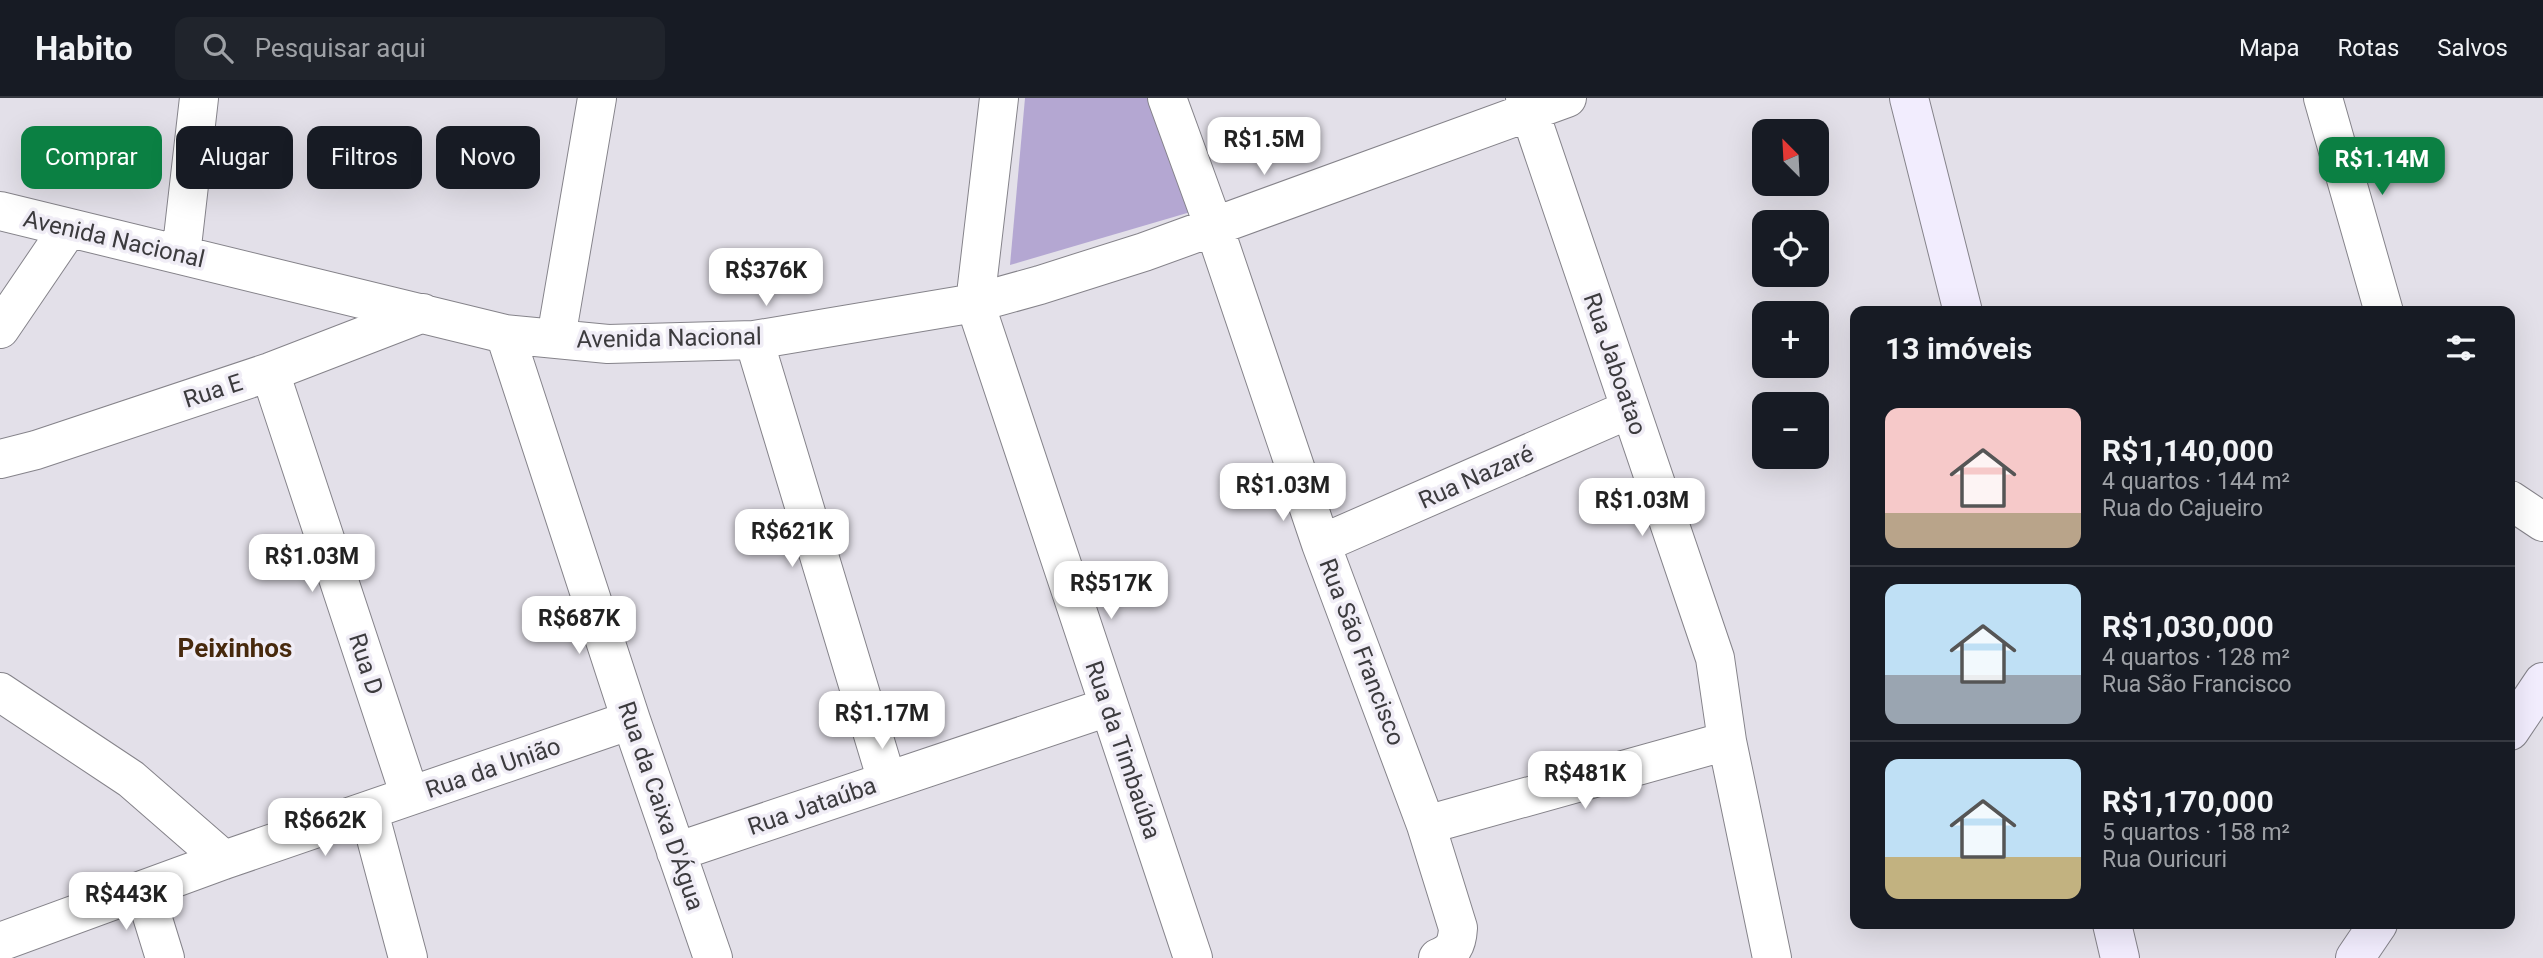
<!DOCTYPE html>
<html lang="pt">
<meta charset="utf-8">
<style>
body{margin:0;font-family:Roboto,sans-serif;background:#20242c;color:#f1f3f6;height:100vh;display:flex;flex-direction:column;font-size:26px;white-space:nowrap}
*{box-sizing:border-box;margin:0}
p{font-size:23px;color:#9ea1a6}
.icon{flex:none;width:38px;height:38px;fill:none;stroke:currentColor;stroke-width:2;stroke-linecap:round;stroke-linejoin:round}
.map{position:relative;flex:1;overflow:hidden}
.side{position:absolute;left:1850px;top:208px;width:665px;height:623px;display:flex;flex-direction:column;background:#171b24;border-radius:14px;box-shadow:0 7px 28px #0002}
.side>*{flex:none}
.hud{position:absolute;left:21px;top:28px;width:665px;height:63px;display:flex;gap:14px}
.needle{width:46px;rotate:336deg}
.fabs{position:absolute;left:1752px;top:21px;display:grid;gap:14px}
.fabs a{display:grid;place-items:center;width:77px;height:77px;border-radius:14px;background:#171b24;box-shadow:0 7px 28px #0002;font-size:35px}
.price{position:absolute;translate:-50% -60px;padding:0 16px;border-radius:14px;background:#fff;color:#222;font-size:23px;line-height:46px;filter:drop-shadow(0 2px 4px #0008)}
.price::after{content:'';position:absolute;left:50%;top:42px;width:21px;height:16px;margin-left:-10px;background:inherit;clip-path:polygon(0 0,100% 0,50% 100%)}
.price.on{background:#0b8043;color:#fff}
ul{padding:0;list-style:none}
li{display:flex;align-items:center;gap:21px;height:175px;padding:0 35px}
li+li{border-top:2px solid #363941}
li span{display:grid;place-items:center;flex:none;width:196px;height:140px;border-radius:14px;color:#555}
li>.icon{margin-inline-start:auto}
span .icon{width:84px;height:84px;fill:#fffc;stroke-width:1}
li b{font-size:30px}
h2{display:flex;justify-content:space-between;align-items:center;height:84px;padding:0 35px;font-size:30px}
.pill{padding:0 24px;border-radius:14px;background:#171b24;box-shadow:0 7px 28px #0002;font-size:24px;line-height:63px}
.pill.on{background:#0b8043;color:#fff}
header{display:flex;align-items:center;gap:42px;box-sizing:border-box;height:98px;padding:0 35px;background:#171b24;border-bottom:2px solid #363941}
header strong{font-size:33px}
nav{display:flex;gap:38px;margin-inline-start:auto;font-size:24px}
.search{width:490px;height:63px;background:#20242c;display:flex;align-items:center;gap:18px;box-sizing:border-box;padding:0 24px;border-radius:14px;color:#9ea1a6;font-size:26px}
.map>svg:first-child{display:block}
</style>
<header>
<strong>Habito</strong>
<div class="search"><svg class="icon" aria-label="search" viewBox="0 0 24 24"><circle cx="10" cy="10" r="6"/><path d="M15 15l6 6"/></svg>Pesquisar aqui</div>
<nav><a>Mapa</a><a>Rotas</a><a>Salvos</a></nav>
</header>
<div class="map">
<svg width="2543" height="860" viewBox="0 0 2543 860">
<rect width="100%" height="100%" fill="#e3e0e9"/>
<path fill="#b4a7d2" d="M1025,0h126l43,113 -184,54z"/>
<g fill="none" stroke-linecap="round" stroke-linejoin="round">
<defs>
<path id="street" d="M999,0l-24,205 218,655
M1167,0l47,129 107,317 105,281 32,103c-1,17 -5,24 -20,30
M1525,0l190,560 12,83 45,217
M2323,0l61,214
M0,113l505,123 103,10 146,-4 221,-37 65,-18 104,-33 423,-154
M181,157l18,-157
M0,231l68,-100
M505,236l126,386 82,238
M556,240l41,-240
M754,242l133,441
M270,274l140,424
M0,361l36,-9 234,-78 153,-59
M2510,402l33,22
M1321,446l309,-135
M0,594l131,87 93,81
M369,714l39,146
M1426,727l301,-84
M676,754l432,-145
M144,792l21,68
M0,844l224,-82 407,-140"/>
<path id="secondary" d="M1909,0l54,214
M2510,633l33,-49
M2112,826l8,34
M2355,860l23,-34"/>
</defs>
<use href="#street" stroke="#85838a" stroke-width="40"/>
<use href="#secondary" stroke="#85838a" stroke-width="40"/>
<use href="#street" stroke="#fff" stroke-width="38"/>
<use href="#secondary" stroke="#f2edfe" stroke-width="38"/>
</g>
<g text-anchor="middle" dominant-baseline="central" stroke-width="7" stroke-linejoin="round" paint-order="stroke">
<g font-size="24" fill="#3c3b3e" stroke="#f0edf6">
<text transform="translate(114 141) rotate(13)">Avenida Nacional</text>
<text transform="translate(669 240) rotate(-1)">Avenida Nacional</text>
<text transform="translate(1615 266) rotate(71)">Rua Jaboatao</text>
<text transform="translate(213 293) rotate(-18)">Rua E</text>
<text transform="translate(1476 379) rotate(-24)">Rua Nazaré</text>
<text transform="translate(1362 554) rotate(69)">Rua São Francisco</text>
<text transform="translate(366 566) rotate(72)">Rua D</text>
<text transform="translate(1123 652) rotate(71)">Rua da Timbaúba</text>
<text transform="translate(493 670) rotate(-19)">Rua da União</text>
<text transform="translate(661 708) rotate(71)">Rua da Caixa D'Água</text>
<text transform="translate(812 708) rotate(-19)">Rua Jataúba</text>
</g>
<g font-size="26" font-weight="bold" fill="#47290d" stroke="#f0edf6">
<text x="235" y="550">Peixinhos</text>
</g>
</g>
</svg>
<div class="fabs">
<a><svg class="needle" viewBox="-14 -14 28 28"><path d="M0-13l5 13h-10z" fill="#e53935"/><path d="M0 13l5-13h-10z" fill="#9ea1a6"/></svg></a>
<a><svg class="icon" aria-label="locate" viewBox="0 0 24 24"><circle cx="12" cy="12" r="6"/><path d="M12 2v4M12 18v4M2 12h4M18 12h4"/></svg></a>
<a>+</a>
<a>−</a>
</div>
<b class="price" style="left:1264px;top:79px">R$1.5M</b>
<b class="price on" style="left:2382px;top:99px">R$1.14M</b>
<b class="price" style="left:766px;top:210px">R$376K</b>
<b class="price" style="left:1283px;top:425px">R$1.03M</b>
<b class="price" style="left:1642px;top:440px">R$1.03M</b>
<b class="price" style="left:792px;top:471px">R$621K</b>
<b class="price" style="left:312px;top:496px">R$1.03M</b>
<b class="price" style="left:1111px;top:523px">R$517K</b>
<b class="price" style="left:579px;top:558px">R$687K</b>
<b class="price" style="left:882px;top:653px">R$1.17M</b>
<b class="price" style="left:1585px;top:713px">R$481K</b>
<b class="price" style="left:325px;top:760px">R$662K</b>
<b class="price" style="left:126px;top:834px">R$443K</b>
<div class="hud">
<a class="pill on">Comprar</a>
<a class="pill">Alugar</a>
<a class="pill">Filtros</a>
<a class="pill">Novo</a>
</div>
<section class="side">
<h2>13 imóveis<svg class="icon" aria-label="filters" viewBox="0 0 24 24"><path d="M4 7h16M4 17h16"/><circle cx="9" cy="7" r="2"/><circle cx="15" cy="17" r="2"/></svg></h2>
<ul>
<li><span style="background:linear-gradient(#f6c9c9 75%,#b9a48a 0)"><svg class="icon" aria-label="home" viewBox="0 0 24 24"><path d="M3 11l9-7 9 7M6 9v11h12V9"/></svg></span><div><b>R$1,140,000</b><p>4 quartos · 144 m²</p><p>Rua do Cajueiro</p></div></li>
<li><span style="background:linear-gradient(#bfe0f5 65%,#9aa5b1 0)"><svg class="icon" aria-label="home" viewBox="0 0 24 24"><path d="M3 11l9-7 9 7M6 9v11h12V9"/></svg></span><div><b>R$1,030,000</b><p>4 quartos · 128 m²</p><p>Rua São Francisco</p></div></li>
<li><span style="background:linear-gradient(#bfe0f5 70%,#c2b280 0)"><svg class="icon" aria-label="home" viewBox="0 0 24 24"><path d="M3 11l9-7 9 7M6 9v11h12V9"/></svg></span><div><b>R$1,170,000</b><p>5 quartos · 158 m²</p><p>Rua Ouricuri</p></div></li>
</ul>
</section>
</div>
